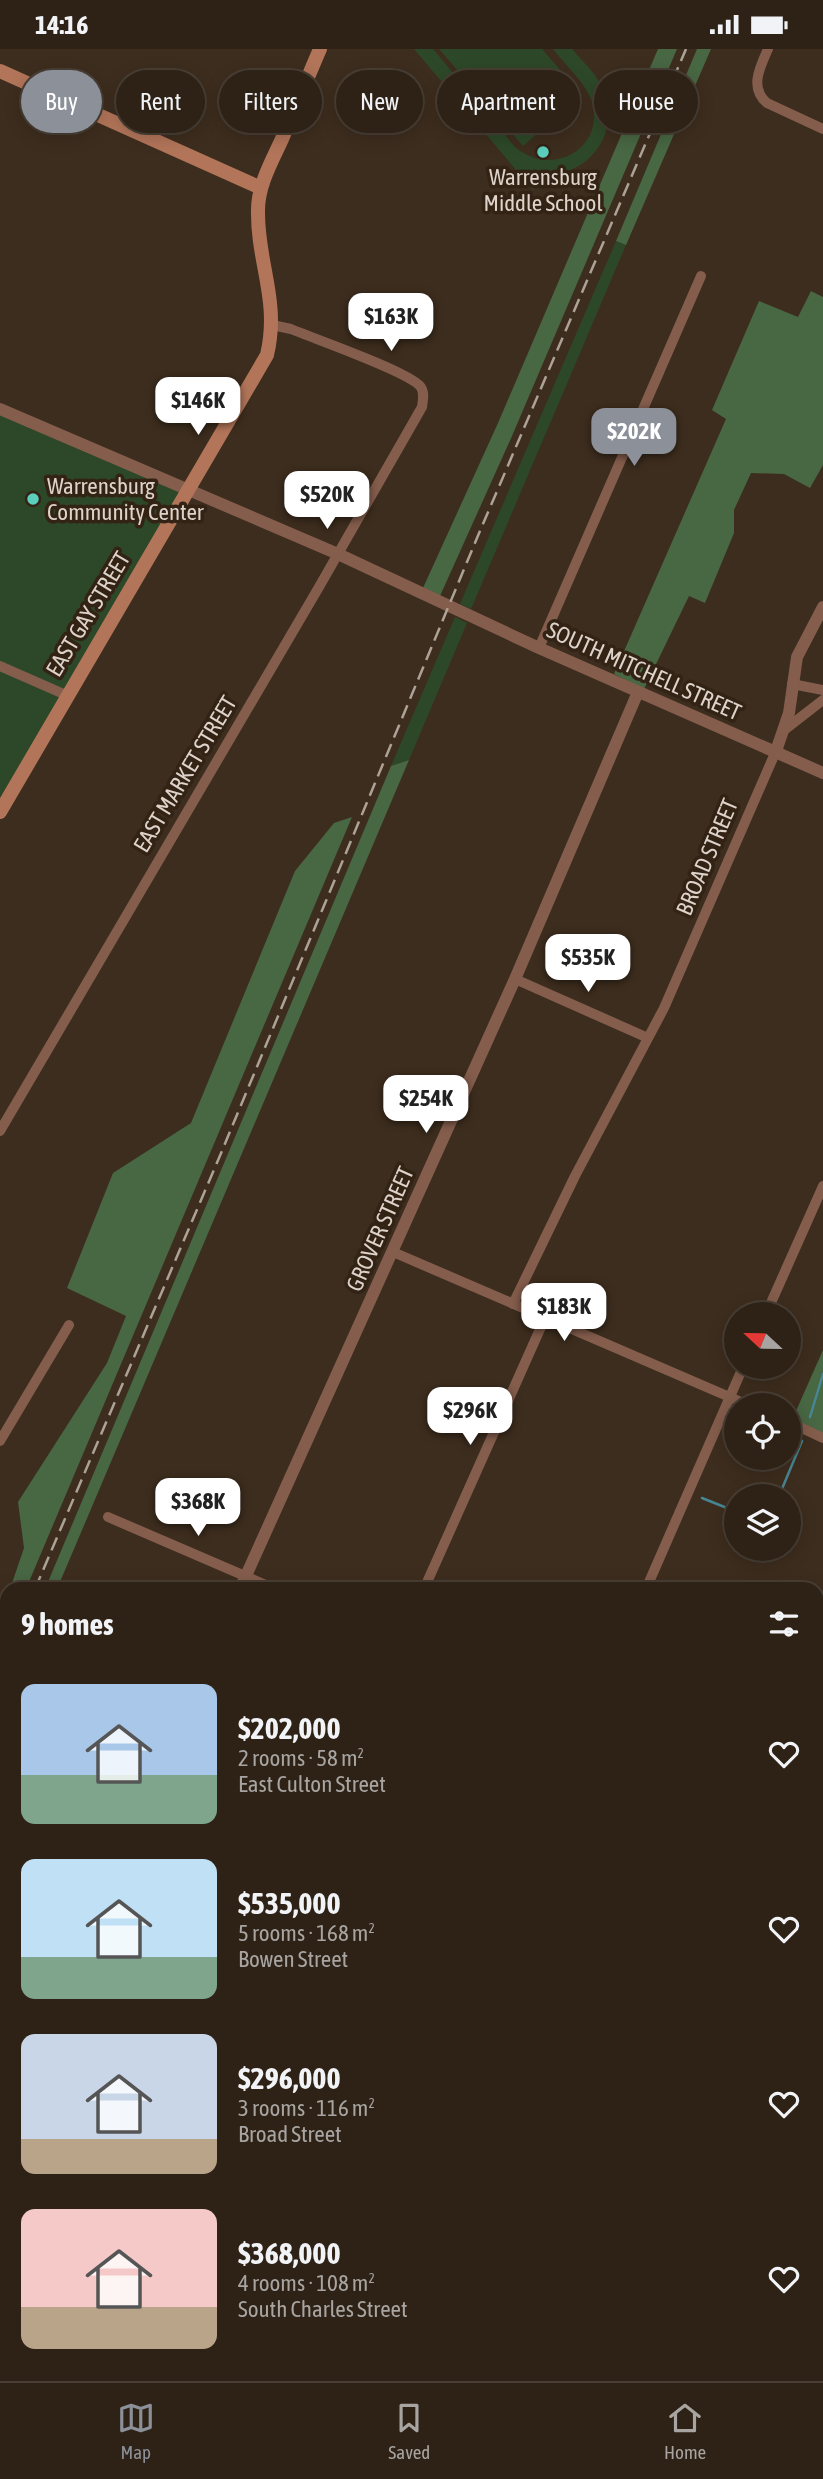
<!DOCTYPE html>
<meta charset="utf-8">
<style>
body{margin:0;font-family:"Asap Condensed",sans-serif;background:#3a2f23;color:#f1f3f6;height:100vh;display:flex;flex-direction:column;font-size:26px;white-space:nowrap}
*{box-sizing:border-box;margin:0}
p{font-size:23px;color:#a7a4a1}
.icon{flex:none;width:38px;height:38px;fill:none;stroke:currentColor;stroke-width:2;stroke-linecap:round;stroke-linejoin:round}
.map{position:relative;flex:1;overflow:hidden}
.details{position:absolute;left:0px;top:1533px;width:824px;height:800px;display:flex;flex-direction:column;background:#2e2216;border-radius:21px 21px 0 0;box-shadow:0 4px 18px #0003,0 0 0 2px #493f35}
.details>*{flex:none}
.hud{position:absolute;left:21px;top:21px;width:782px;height:63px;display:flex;gap:14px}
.needle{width:46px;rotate:292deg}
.tools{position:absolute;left:724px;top:1253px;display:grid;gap:14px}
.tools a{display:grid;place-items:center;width:77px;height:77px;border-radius:50%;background:#2e2216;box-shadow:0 4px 18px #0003,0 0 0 2px #493f35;font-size:35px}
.price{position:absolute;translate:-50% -60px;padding:0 16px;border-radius:14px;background:#fff;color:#222;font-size:23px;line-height:46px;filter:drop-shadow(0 2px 4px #0008)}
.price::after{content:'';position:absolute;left:50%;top:42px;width:21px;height:16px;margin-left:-10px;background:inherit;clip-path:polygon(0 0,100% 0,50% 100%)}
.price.active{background:#8c9099;color:#fff}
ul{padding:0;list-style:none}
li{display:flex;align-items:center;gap:21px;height:175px;padding:0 21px}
li span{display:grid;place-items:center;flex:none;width:196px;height:140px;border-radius:14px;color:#555}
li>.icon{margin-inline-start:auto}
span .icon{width:84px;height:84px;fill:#fffc;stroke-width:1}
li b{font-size:30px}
h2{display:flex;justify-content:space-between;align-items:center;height:84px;padding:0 21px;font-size:30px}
.tag{padding:0 24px;border-radius:32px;background:#2e2216;box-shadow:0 4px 18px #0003,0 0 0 2px #493f35;font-size:24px;line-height:63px}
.tag.active{background:#8c9099;color:#fff}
.status{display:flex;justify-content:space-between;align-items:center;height:49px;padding:0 35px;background:#2e2216;direction:ltr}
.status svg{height:19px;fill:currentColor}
.dock{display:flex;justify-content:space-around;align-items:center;height:98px;border-top:2px solid #493f35;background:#2e2216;font-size:19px;color:#a7a4a1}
.dock a{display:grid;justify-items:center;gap:4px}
.dock .active{color:#8c9099}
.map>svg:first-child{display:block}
</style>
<div class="status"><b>14:16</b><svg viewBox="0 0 49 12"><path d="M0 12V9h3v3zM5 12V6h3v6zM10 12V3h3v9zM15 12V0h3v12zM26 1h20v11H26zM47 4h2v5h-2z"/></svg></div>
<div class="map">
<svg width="823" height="2332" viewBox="0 0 823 2332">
<rect width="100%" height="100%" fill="#3d2d1e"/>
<path fill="#2d4828" d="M414,0h19l82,98c37,31 90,2 77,-45 -6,-19 -27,-37 -39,-53h19c11,13 27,27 33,44 15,45 -20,85 -66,83l4,4 -10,10z
M439,0h103l40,46 -59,51z
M616,192l10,4 -155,364 -11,-5z
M0,363l188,76 -122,207 -66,102z
M455,568l12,6 -58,137 -18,6z"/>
<path fill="#486743" d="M658,0h19l-165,387 -72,160 -17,-8 75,-165z
M697,0h14l-85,196 -10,-4z
M811,242l12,6v168l-13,23 -26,-14 -33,-1 -17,37v23l-29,70 -16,-7 -45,93 -30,-15 112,-255 -14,-9 47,-109 39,16z
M409,711l-352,829h-12l346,-823z
M352,768l-326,772h-16l14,-41 -6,-46 89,-139 19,-47 -59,-28 46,-115 78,-50 104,-252 39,-48z
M823,1301v84l-31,-14z"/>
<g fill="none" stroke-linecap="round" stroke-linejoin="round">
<path stroke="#478793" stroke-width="2.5" d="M810,1368l13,-43
M779,1447l23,-55
M702,1449l35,14"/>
<path stroke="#845d4c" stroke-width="10" d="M768,0c-8,18 -19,39 -1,54l56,26
M539,599l162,-372
M0,617l66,29
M792,635l31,6
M783,682l40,-31
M515,930l133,59
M0,1082l319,-544 103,-180c1,-7 3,-15 -2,-21 -13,-15 -105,-47 -129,-57l-19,-4
M393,1203l355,153
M513,1255l62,-128 89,-168 112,-257
M766,1265l57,-128
M789,1373l34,16
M0,1392l69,-116
M108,1468l167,72
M424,1540l121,-271
M646,1540l97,-222
M817,1567l6,-13
M0,2021l7,3
M71,2332l3,-6
M172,2332l3,-6"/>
<path stroke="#845d4c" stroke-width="12" d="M0,360l338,145 201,94 284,125
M776,702l13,-38 8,-56 26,-50
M240,1540l275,-610 123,-287
M0,2085l7,-16
M817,2318l6,-14
M811,2332l3,-6"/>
<path stroke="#b27559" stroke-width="14" d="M0,22l261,117
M0,763l267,-457c13,-55 -10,-92 -9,-145 0,-25 14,-49 24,-71 13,-30 25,-60 38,-90"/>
<path stroke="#d58762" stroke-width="16" d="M0,1701l7,3
M817,2053l6,3"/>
<path stroke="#aea297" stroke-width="2.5" stroke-dasharray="14 7" stroke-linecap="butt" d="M35,1540l184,-431 258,-620 209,-489
M0,1623l7,-16"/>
</g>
<g fill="#5bcebc" stroke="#332315" stroke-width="2.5">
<circle cx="543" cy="103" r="7"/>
<circle cx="33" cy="450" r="7"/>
</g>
<g text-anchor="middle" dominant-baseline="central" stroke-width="7" stroke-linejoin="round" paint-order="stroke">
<g font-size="23" fill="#ded3ca" stroke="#332315">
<text x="543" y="128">Warrensburg<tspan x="543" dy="26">Middle School</tspan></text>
<text x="47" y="437" text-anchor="start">Warrensburg<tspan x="47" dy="26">Community Center</tspan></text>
</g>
<g font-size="23" fill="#ded3ca" stroke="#332315">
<text transform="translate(88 565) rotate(-59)">EAST GAY STREET</text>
<text transform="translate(644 622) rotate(24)">SOUTH MITCHELL STREET</text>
<text transform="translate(185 725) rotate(-59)">EAST MARKET STREET</text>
<text transform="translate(707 808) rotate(-67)">BROAD STREET</text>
<text transform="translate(380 1180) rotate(-66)">GROVER STREET</text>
</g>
</g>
</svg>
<div class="tools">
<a><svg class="needle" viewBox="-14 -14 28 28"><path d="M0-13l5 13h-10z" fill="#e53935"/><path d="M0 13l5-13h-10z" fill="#a7a4a1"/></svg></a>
<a><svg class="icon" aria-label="locate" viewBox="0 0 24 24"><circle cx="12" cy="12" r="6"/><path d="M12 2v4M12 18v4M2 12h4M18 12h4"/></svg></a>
<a><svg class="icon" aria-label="layers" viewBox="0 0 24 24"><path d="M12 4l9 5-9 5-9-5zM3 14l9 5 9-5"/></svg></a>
</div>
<b class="price" style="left:391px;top:304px">$163K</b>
<b class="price" style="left:198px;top:388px">$146K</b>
<b class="price active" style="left:634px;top:419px">$202K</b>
<b class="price" style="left:327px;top:482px">$520K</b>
<b class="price" style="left:588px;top:945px">$535K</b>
<b class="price" style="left:426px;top:1086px">$254K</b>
<b class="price" style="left:564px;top:1294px">$183K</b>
<b class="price" style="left:470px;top:1398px">$296K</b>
<b class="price" style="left:198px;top:1489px">$368K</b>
<div class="hud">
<a class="tag active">Buy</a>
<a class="tag">Rent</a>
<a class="tag">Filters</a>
<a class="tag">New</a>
<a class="tag">Apartment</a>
<a class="tag">House</a>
</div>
<section class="details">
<h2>9 homes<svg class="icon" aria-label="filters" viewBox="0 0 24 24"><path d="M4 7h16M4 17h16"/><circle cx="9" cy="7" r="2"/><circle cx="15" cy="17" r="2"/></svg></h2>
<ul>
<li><span style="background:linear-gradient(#a9c7e8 65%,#7fa58c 0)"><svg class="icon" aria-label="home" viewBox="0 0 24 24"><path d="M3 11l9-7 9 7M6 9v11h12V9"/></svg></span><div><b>$202,000</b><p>2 rooms · 58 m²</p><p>East Culton Street</p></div><svg class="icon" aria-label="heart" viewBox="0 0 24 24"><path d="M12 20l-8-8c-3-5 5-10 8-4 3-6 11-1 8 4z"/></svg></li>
<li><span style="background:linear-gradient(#bfe0f5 70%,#7fa58c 0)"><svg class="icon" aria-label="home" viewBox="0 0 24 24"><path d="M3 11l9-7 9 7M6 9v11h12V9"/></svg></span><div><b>$535,000</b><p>5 rooms · 168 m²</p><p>Bowen Street</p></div><svg class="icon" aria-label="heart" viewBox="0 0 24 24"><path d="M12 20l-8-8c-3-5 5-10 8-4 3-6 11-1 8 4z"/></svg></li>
<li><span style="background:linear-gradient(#c9d6e8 75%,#b9a48a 0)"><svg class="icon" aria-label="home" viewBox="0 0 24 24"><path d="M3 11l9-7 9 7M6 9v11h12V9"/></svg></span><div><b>$296,000</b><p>3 rooms · 116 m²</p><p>Broad Street</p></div><svg class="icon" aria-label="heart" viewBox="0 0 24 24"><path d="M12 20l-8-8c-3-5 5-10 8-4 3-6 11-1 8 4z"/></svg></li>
<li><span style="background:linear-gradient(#f6c9c9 70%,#b9a48a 0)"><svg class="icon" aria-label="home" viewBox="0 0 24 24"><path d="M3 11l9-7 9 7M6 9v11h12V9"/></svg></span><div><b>$368,000</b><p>4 rooms · 108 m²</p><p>South Charles Street</p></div><svg class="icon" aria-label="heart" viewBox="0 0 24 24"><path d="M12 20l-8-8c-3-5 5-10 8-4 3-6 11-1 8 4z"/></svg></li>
</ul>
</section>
</div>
<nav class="dock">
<a class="active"><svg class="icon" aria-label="map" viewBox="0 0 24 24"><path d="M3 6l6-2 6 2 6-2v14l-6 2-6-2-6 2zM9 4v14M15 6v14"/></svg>Map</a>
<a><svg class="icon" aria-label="saved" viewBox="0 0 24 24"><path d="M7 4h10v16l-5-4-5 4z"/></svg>Saved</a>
<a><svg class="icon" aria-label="home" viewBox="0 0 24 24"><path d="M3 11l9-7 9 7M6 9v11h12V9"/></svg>Home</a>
</nav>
